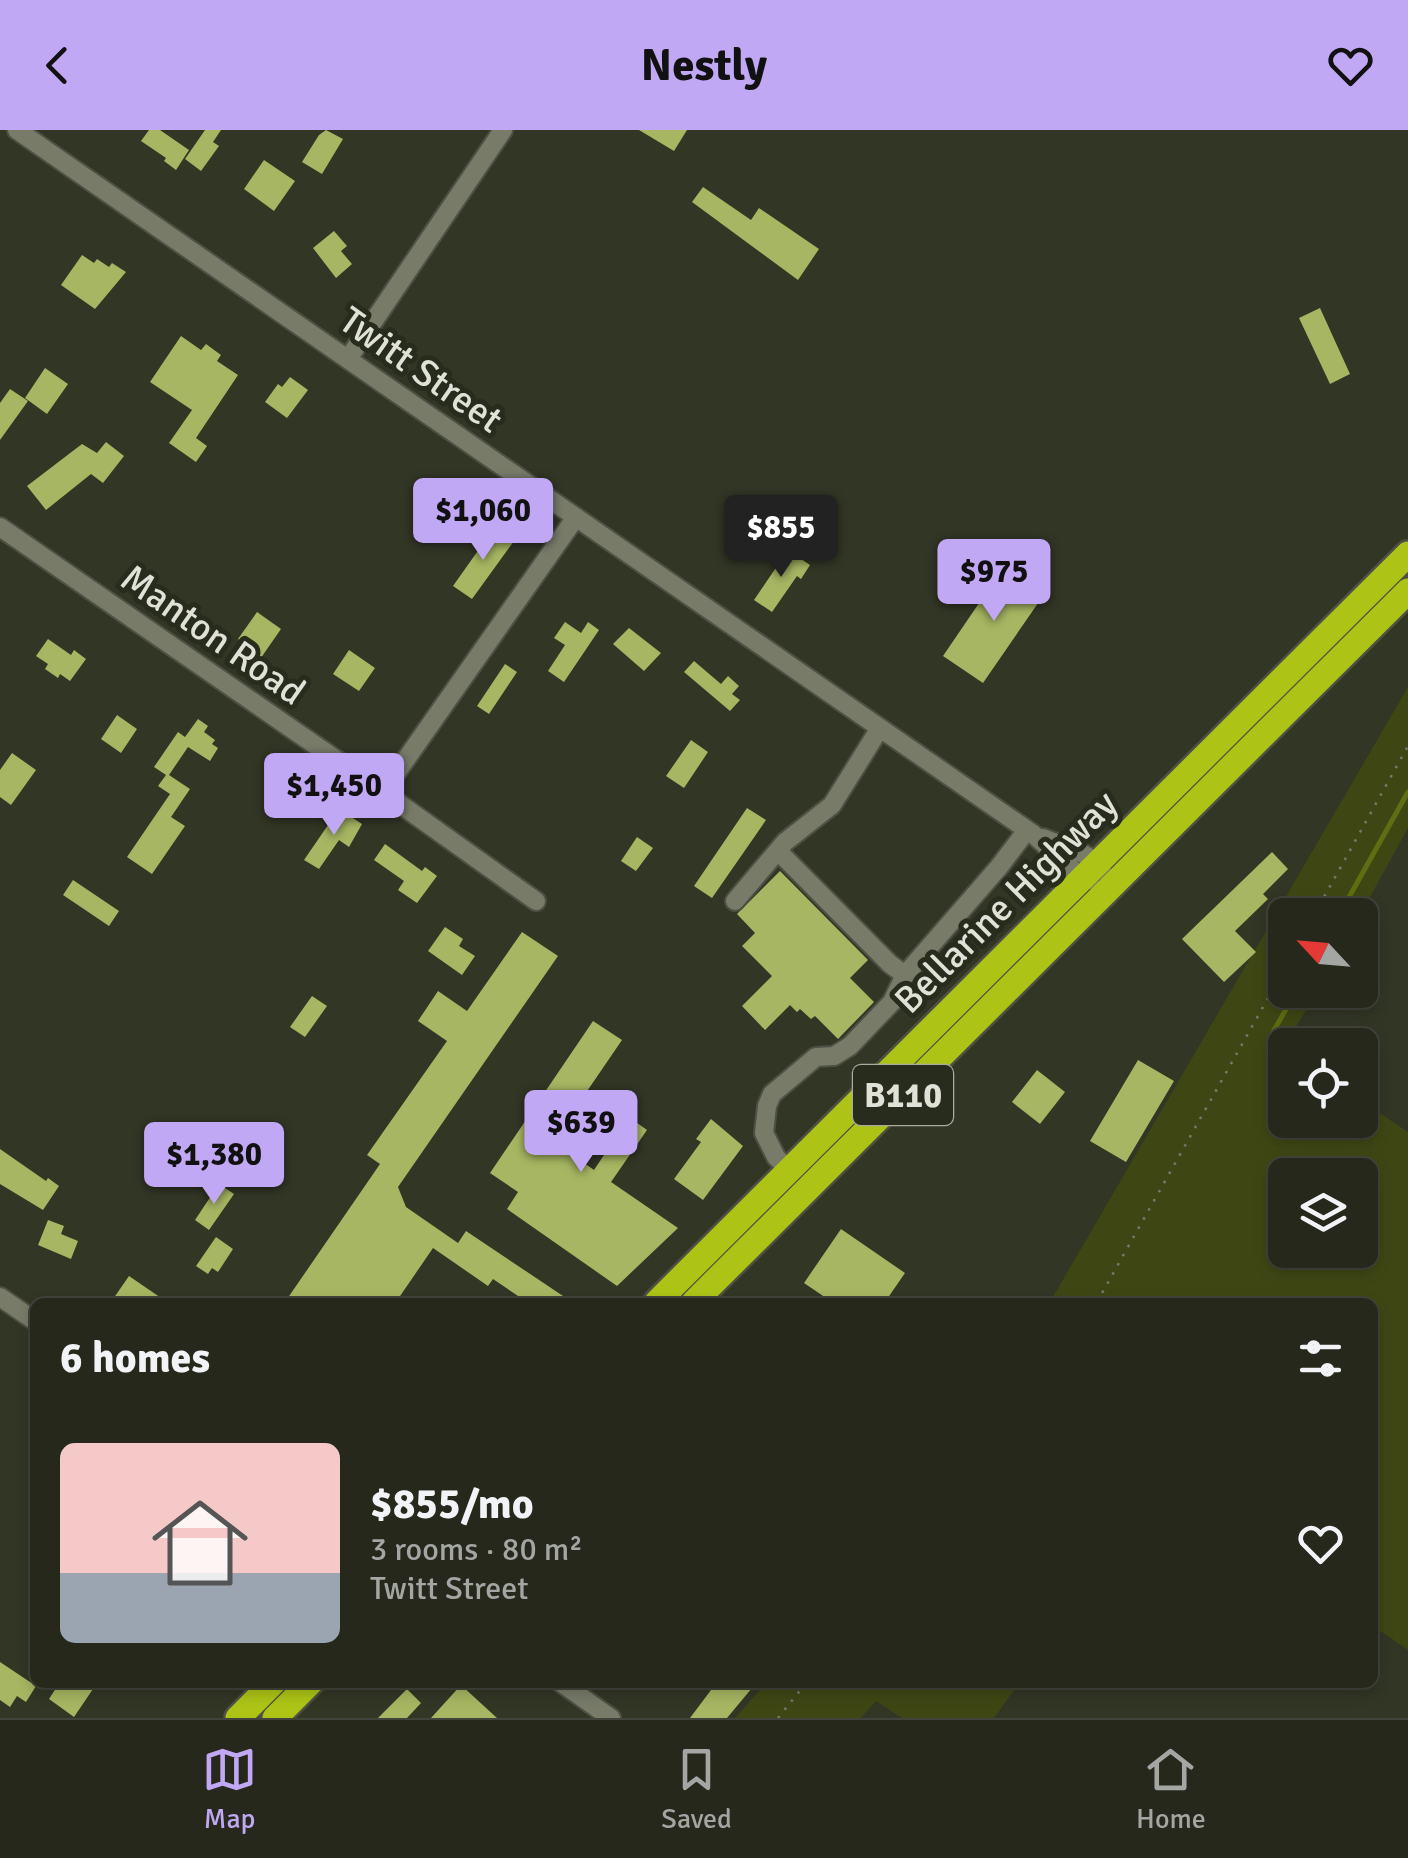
<!DOCTYPE html>
<meta charset="utf-8">
<style>
body{margin:0;font-family:Signika,sans-serif;background:#2e3025;color:#f1f3f6;height:100vh;display:flex;flex-direction:column;font-size:38px;white-space:nowrap}
*{box-sizing:border-box;margin:0}
p{font-size:32px;color:#a4a6a3}
.icon{flex:none;width:55px;height:55px;fill:none;stroke:currentColor;stroke-width:2;stroke-linecap:round;stroke-linejoin:round}
.map{position:relative;flex:1;overflow:hidden}
.sheet{position:absolute;left:30px;top:1168px;width:1348px;height:390px;display:flex;flex-direction:column;background:#26281c;border-radius:15px;box-shadow:0 5px 15px #0003,0 0 0 2px #42443b}
.sheet>*{flex:none}
.needle{width:65px;rotate:296deg}
.buttons{position:absolute;left:1268px;top:768px;display:grid;gap:20px}
.buttons a{display:grid;place-items:center;width:110px;height:110px;border-radius:15px;background:#26281c;box-shadow:0 5px 15px #0003,0 0 0 2px #42443b;font-size:50px}
.price{position:absolute;translate:-50% -85px;padding:0 22px;border-radius:10px;background:#c0a8f4;color:#111;font-size:32px;line-height:65px;filter:drop-shadow(0 2px 5px #0008)}
.price::after{content:'';position:absolute;left:50%;top:60px;width:30px;height:22px;margin-left:-15px;background:inherit;clip-path:polygon(0 0,100% 0,50% 100%)}
.price.selected{background:#222;color:#fff}
ul{padding:0;list-style:none}
li{display:flex;align-items:center;gap:30px;height:250px;padding:0 30px}
li span{display:grid;place-items:center;flex:none;width:280px;height:200px;border-radius:15px;color:#555}
li>.icon{margin-inline-start:auto}
span .icon{width:120px;height:120px;fill:#fffc;stroke-width:1}
li b{font-size:42px}
h2{display:flex;justify-content:space-between;align-items:center;height:120px;padding:0 30px;font-size:42px}
header{display:flex;justify-content:space-between;align-items:center;height:130px;padding:0 30px;background:#c0a8f4;color:#111;font-size:45px;font-weight:700}
.tab-bar{display:flex;justify-content:space-around;align-items:center;height:140px;border-top:2px solid #42443b;background:#26281c;font-size:28px;color:#a4a6a3}
.tab-bar a{display:grid;justify-items:center;gap:5px}
.tab-bar .selected{color:#c0a8f4}
.map>svg:first-child{display:block}
</style>
<header><svg class="icon" aria-label="back" viewBox="0 0 24 24"><path d="M15 5l-7 7 7 7"/></svg>Nestly<svg class="icon" aria-label="heart" viewBox="0 0 24 24"><path d="M12 20l-8-8c-3-5 5-10 8-4 3-6 11-1 8 4z"/></svg></header>
<div class="map">
<svg width="1408" height="1588" viewBox="0 0 1408 1588">
<rect width="100%" height="100%" fill="#323625"/>
<path fill="#3e4714" fill-rule="evenodd" d="M1408,557v141l-48,87h-75v75h33l-33,55v75h75v-20l48,32v518l-35,-24 -1,-324h-322zM1285,1045h75v75h-75z
M766,1553v-1l253,1 -25,35h-92l-26,-17 -15,17h-126z"/>
<g fill="none" stroke-linecap="round" stroke-linejoin="round">
<path stroke="#606d10" stroke-width="5" d="M1339,785l69,-123
M1275,909l-2,-7 24,-42"/>
</g>
<path fill="#a6b662" d="M149,0h11l29,20 -13,20 -12,-9 2,-3 -25,-17z
M205,0h16l-8,12 6,4 -18,25 -16,-12z
M326,0l17,9 -21,35 -20,-12 17,-27z
M639,0h48l-13,21z
M264,30l31,21 -21,30 -30,-22z
M703,57l48,33 8,-12 60,41 -21,31 -106,-78z
M334,101l13,15 -6,5 11,13 -16,14 -23,-30z
M82,125l12,8 3,-4 12,8 3,-4 14,9 -31,37 -34,-24z
M1320,178l30,66 -20,10 -31,-66z
M181,206l20,14 5,-6 15,11 -4,6 21,14 -42,63 11,8 -11,16 -27,-19 23,-33 -42,-28z
M45,238l23,16 -21,30 -22,-16z
M290,247l18,13 -21,28 -22,-16 13,-18 4,3z
M10,259l18,12 -28,39v-37z
M106,312l18,14 -21,27 -12,-9 -45,36 -19,-24 55,-42 15,9z
M494,398l20,13 -42,58 -19,-13z
M788,420l22,15 -9,14 -4,-3 -25,36 -18,-12z
M1005,435l40,28 -62,90 -40,-27z
M257,482l24,17 -25,36 -11,-9 2,-3 -7,-4 4,-6 -6,-4z
M565,492l16,11 7,-11 11,8 -35,52 -16,-11 17,-26 -11,-7z
M629,498l32,25 -17,18 -31,-27z
M48,509l23,16 3,-5 12,9 -16,22 -10,-7 -2,4 -13,-9 3,-5 -12,-8z
M349,520l26,18 -16,23 -26,-17z
M694,531l27,23 7,-8 11,10 -7,8 8,6 -10,11 -46,-39z
M505,534l12,8 -28,42 -12,-8z
M117,585l20,14 -16,24 -20,-14z
M198,589l10,7 -4,6 11,8 -3,4 6,4 -8,13 -22,-14 -19,28 21,14 -19,28 14,9 -33,48 -25,-17 43,-63 -12,-8 8,-11 -12,-8 24,-35 7,5z
M691,610l17,12 -24,36 -18,-12z
M12,623l24,17 -25,35 -11,-8v-27z
M290,646l23,11 -16,24 -29,-20 9,-13 8,6z
M747,678l19,12 -54,78 -18,-12z
M339,679l23,15 -13,23 -10,-7 -20,29 -15,-9z
M637,707l16,11 -17,23 -15,-10z
M385,714l37,27 3,-4 12,9 -20,27 -19,-13 6,-9 -30,-21z
M1272,722l16,17 -25,25 5,5 -33,32 21,21 -32,30 -42,-43z
M780,741l88,89 -18,18 24,24 -36,37 -23,-23 -4,3 -11,-10 -3,3 -7,-7 -25,25 -23,-24 30,-30 -30,-30 13,-13 -18,-19z
M73,750l46,31 -10,15 -46,-31z
M445,797l18,12 -4,7 16,10 -13,19 -34,-24z
M522,802l36,24 -160,231 8,20 52,36 8,-12 106,71h-45l-34,-23 -5,7 -55,-38 -37,54h-111l95,-138 -13,-9 80,-114 -29,-20 20,-30 29,20z
M312,866l15,10 -22,31 -15,-10z
M593,891l29,19 -69,101 41,29 24,-36 -10,-7 11,-17 28,20 -36,52 67,46 -61,58 -110,-77 11,-17 -28,-19z
M1138,930l36,21 -48,81 -36,-21z
M1037,940l28,22 -25,32 -28,-22z
M711,989l32,27 -40,54 -29,-21 27,-37 -5,-3z
M0,1019l46,32 2,-3 11,8 -16,24 -43,-26z
M219,1054l15,10 -25,36 -14,-10z
M48,1090l16,6 -3,8 17,7 -7,18 -33,-14z
M841,1099l64,44 -20,29h-53l-28,-19z
M216,1107l17,12 -15,23 -6,-4 -4,6 -12,-8z
M129,1146l38,26h-56z
M0,1532l36,24 -10,16 -9,-6 -7,11 -10,-7z
M60,1552h23l10,7 -19,28 -25,-18z
M717,1552h40l-30,36h-37z
M461,1555l36,33h-66z
M407,1559l14,14 -14,15h-29z"/>
<g fill="none" stroke-linecap="round" stroke-linejoin="round">
<defs>
<path id="minor" d="M17,0l1016,704 49,44 8,2
M348,229l155,-229
M0,397l383,265 153,109
M383,662l193,-275
M1043,708c20,8 48,14 59,33
M778,721l112,113 15,11
M735,771l50,-59 47,-37 48,-77
M790,1041l-14,-14 -12,-24 3,-27 5,-12 44,-37 18,-1 16,-10 42,-44 13,-27 94,-108 28,-37
M0,1167l35,24
M560,1552l51,36"/>
<path id="highway" d="M657,1172l751,-748
M694,1172l714,-711
M238,1588l36,-36
M275,1588l36,-36"/>
</defs>
<use href="#minor" stroke="#4d5043" stroke-width="22"/>
<use href="#highway" stroke="#4d5043" stroke-width="30"/>
<path stroke="#767a6b" stroke-width="2.5" stroke-dasharray="2.5 8" stroke-linecap="butt" d="M1314,785l94,-169
M1097,1172l188,-334
M778,1588l29,-36"/>
<use href="#minor" stroke="#777b68" stroke-width="18"/>
<use href="#highway" stroke="#adc417" stroke-width="25"/>
</g>
<g text-anchor="middle" dominant-baseline="central" stroke-width="10" stroke-linejoin="round" paint-order="stroke">
<rect fill="#282c1c" stroke="#a9aba0" stroke-width="2.5" x="853" y="935" width="100" height="60" rx="8"/>
<g font-size="35" font-weight="bold" fill="#e0e2d8">
<text x="903" y="965">B110</text>
</g>
<g font-size="38" fill="#e0e2d8" stroke="#282c1c">
<text transform="translate(421 240) rotate(35)">Twitt Street</text>
<text transform="translate(213 505) rotate(35)">Manton Road</text>
<text transform="translate(1006 772) rotate(-45)">Bellarine Highway</text>
</g>
</g>
</svg>
<div class="buttons">
<a><svg class="needle" viewBox="-14 -14 28 28"><path d="M0-13l5 13h-10z" fill="#e53935"/><path d="M0 13l5-13h-10z" fill="#a4a6a3"/></svg></a>
<a><svg class="icon" aria-label="locate" viewBox="0 0 24 24"><circle cx="12" cy="12" r="6"/><path d="M12 2v4M12 18v4M2 12h4M18 12h4"/></svg></a>
<a><svg class="icon" aria-label="layers" viewBox="0 0 24 24"><path d="M12 4l9 5-9 5-9-5zM3 14l9 5 9-5"/></svg></a>
</div>
<b class="price" style="left:483px;top:433px">$1,060</b>
<b class="price selected" style="left:781px;top:450px">$855</b>
<b class="price" style="left:994px;top:494px">$975</b>
<b class="price" style="left:334px;top:708px">$1,450</b>
<b class="price" style="left:581px;top:1045px">$639</b>
<b class="price" style="left:214px;top:1077px">$1,380</b>
<section class="sheet">
<h2>6 homes<svg class="icon" aria-label="filters" viewBox="0 0 24 24"><path d="M4 7h16M4 17h16"/><circle cx="9" cy="7" r="2"/><circle cx="15" cy="17" r="2"/></svg></h2>
<ul>
<li><span style="background:linear-gradient(#f6c9c9 65%,#9aa5b1 0)"><svg class="icon" aria-label="home" viewBox="0 0 24 24"><path d="M3 11l9-7 9 7M6 9v11h12V9"/></svg></span><div><b>$855/mo</b><p>3 rooms · 80 m²</p><p>Twitt Street</p></div><svg class="icon" aria-label="heart" viewBox="0 0 24 24"><path d="M12 20l-8-8c-3-5 5-10 8-4 3-6 11-1 8 4z"/></svg></li>
</ul>
</section>
</div>
<nav class="tab-bar">
<a class="selected"><svg class="icon" aria-label="map" viewBox="0 0 24 24"><path d="M3 6l6-2 6 2 6-2v14l-6 2-6-2-6 2zM9 4v14M15 6v14"/></svg>Map</a>
<a><svg class="icon" aria-label="saved" viewBox="0 0 24 24"><path d="M7 4h10v16l-5-4-5 4z"/></svg>Saved</a>
<a><svg class="icon" aria-label="home" viewBox="0 0 24 24"><path d="M3 11l9-7 9 7M6 9v11h12V9"/></svg>Home</a>
</nav>
